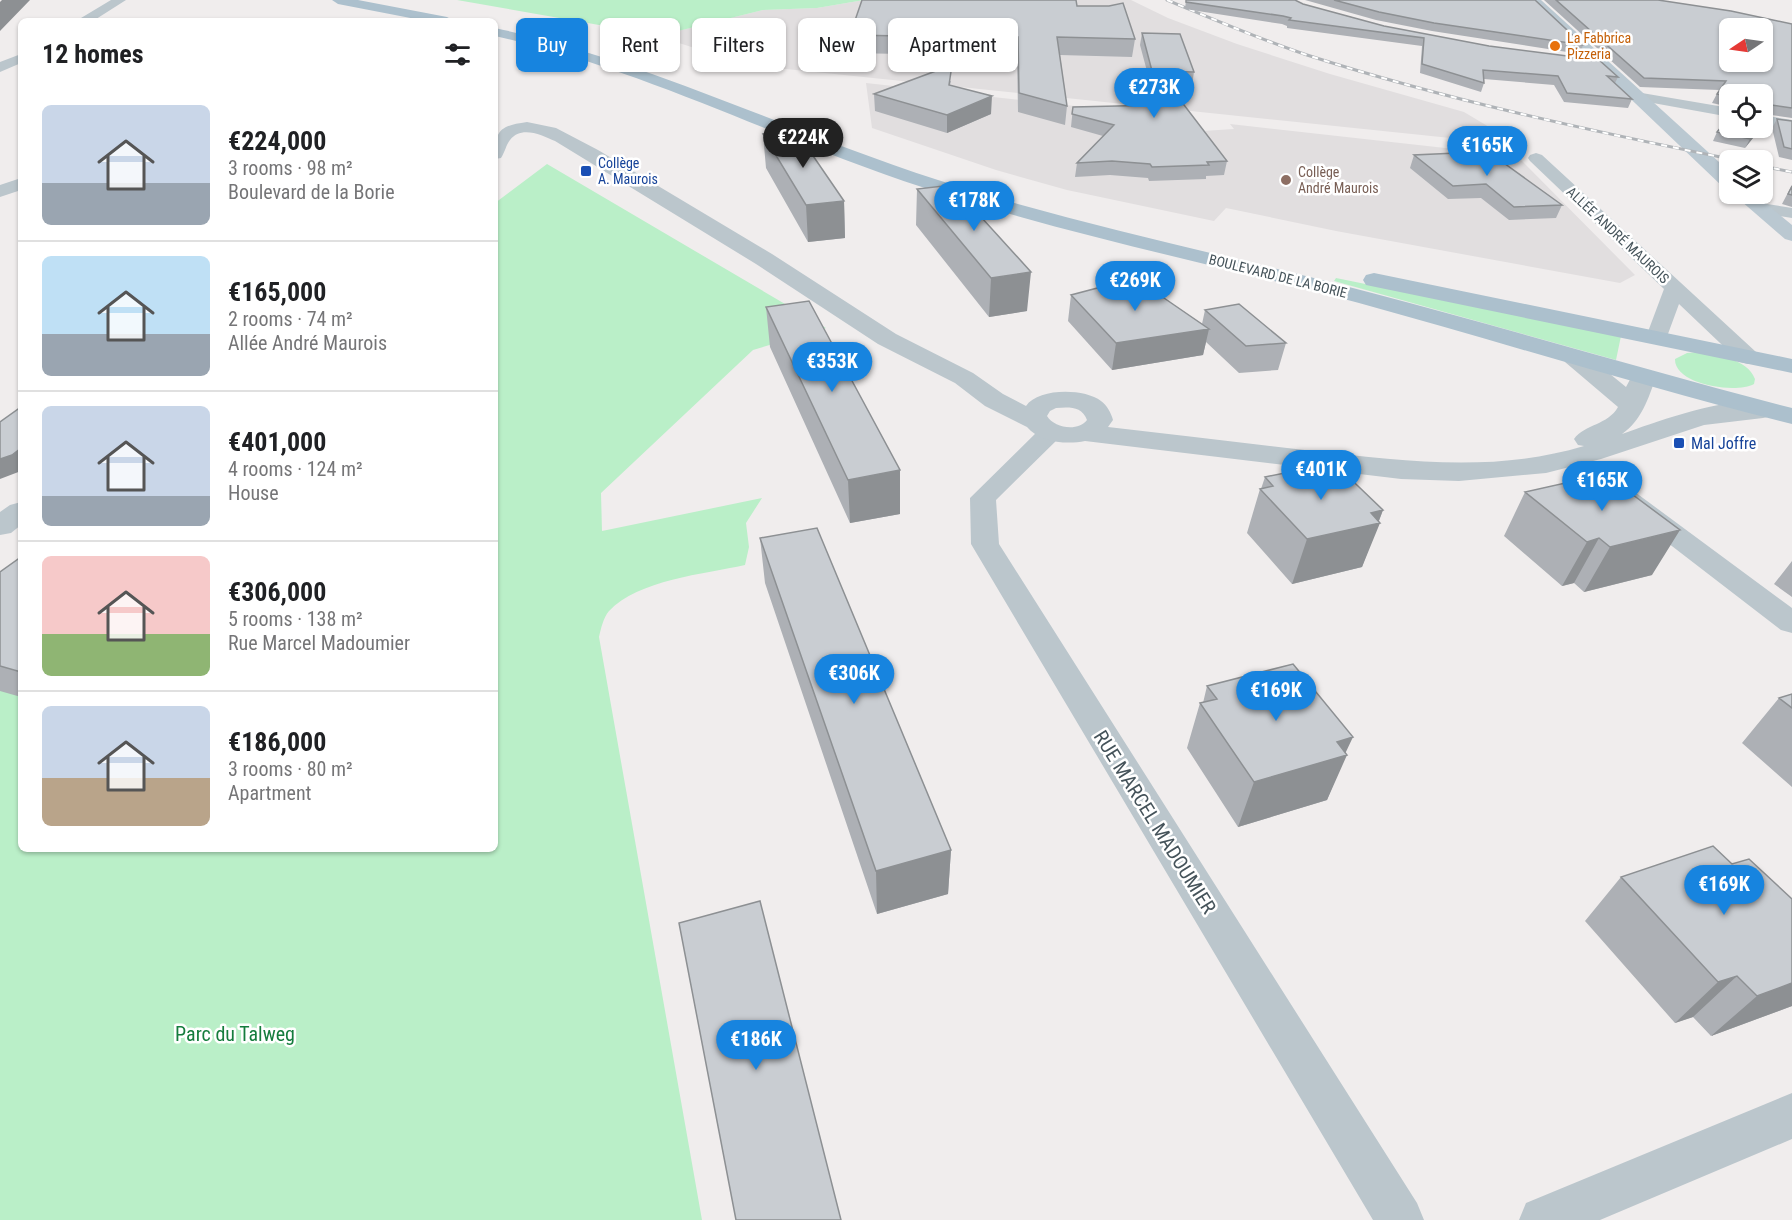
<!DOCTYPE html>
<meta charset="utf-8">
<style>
body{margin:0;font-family:"Roboto Condensed",sans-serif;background:#f2f2f2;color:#202124;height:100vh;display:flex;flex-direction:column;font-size:22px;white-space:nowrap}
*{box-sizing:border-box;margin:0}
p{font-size:20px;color:#757577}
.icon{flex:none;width:33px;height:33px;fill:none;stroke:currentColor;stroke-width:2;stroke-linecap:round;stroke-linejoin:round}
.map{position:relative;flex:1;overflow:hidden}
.details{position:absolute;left:18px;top:18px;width:480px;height:834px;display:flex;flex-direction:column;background:#fff;border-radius:9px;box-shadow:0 2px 4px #0004}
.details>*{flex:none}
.guide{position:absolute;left:516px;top:18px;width:570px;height:54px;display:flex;gap:12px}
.needle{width:39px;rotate:257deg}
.tools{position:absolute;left:1719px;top:18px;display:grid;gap:12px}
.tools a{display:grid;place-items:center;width:54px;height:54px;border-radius:9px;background:#fff;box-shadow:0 2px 4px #0004;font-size:30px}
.price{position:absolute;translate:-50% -51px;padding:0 14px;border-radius:21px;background:#1784df;color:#fff;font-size:20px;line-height:39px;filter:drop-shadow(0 2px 3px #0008)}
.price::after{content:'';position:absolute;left:50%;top:36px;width:18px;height:14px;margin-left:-9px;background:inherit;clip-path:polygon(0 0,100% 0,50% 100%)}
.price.active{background:#222;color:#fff}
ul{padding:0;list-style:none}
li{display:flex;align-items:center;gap:18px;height:150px;padding:0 24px}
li+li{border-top:2px solid #e0e0e0}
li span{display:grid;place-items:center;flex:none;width:168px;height:120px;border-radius:9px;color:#555}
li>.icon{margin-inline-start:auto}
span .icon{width:72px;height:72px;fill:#fffc;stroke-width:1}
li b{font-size:26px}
h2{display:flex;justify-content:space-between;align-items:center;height:72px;padding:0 24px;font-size:26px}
.tag{padding:0 21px;border-radius:9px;background:#fff;box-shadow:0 2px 4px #0004;font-size:21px;line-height:54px}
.tag.active{background:#1784df;color:#fff}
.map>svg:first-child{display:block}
</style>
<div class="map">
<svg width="1792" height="1220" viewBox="0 0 1792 1220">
<rect width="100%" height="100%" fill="#f0eded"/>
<path fill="#e1dedf" d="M864,0h267l37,18 69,26 93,30 134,38 62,37 -18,-5 -760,-79 -91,-29 106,-26 54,-2z
M866,83l326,36 11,12 31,-2 -4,-5 287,32 118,119 -15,8 -284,-52 -110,-23 -12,13 -147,-31 -71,-20 -124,-42z"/>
<path fill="#baefc8" d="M457,0h407l-47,8 -54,2 -85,21 -39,1z
M547,164l279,164 -73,22 -152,143 1,38 160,-33 -16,25 3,24 -4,18c-41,9 -107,15 -136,46 -6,7 -8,18 -10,26l103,583h-702v-563l21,-25v217h474v-646z
M1336,278l285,58 -5,24 -282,-79z
M1698,352c19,4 49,6 57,27l-1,5c-18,10 -80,1 -79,-25l12,-6z"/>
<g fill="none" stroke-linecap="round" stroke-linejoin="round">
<path fill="#bbc6cc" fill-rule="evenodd" d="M1636,92l94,16v9l-99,-18 -2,-3z
M1762,115l30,5v10l-30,-6z
M1536,153l6,2 214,197 3,5 -3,5 -8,2 -8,-2 -61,-58 -14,38 -8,2 -8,-2 -3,-5 18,-48 -134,-128 -2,-3 2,-3z
M1761,203l31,5v10l-37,-6 -3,-4 3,-4z
M1051,425l9,2 3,5 -3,5 -64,63 3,44 418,659 7,17h-51l-402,-676 -1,-46 72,-71z
M1573,450l9,3 210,155v25l-11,-3 -217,-167 -4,-5 4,-5z
M1792,1093v46l-192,81h-81l7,-17z"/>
<path fill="#bbc6cc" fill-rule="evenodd" d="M111,0h15l-33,21h-17z
M21,54v9l-21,9v-10z
M527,122l29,6 42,22 174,104 124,80 77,39 30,21 23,12c12,-18 58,-18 75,-5 6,4 10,12 12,19l-5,7c68,8 137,16 205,24 91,10 181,22 271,-5l-6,-1 -4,-6c11,-15 34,-14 44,-32l-53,-45 -3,-5 3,-5 9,-2 9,2 43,35 8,-15 9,-3 9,3 4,5c-8,22 -14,43 -34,57 40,-14 109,-40 150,-30l4,6 -4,6 -9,2 -59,7 -103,34 -55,14 -87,8 -58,-2 -316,-38c-19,4 -46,1 -58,-14l-42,-21 -30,-23 -77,-39 -122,-80 -201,-123c-13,-6 -34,-16 -45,-1 -4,5 -5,12 -9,18l-6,1c0,-28 3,-33 32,-37zM1056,408c13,-1 26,-2 31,12 -9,12 -33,8 -40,-4l3,-5z
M21,178v12l-21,7v-12z
M21,502v23l-10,8 -11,2v-23l10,-7z"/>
<path fill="#bac8d1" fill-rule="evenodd" d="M1527,0h14l189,172v17l-7,-2z
M1733,194h21l38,31v16l-7,-2z"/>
<path fill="#acc0cd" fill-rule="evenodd" d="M332,0h26l89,17 7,4h-28l-88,-17z
M495,28c154,33 294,104 443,152 143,46 290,75 434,113 141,37 280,79 420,115v16c-145,-36 -288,-81 -433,-121 -144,-39 -292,-68 -434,-115 -145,-47 -281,-119 -430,-152z
M1374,273l418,86v14l-426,-88 -3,-5 3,-5z"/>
<defs>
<path id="rail" d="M1167,0c46,19 92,39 140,55 140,45 284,76 428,105
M1762,166l30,6"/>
</defs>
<use href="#rail" stroke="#afb3b7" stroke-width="3"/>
<use href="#rail" stroke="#fff" stroke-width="2" stroke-dasharray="6" stroke-linecap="butt"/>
</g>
<path fill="#adb0b5" d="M1186,0l117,4 81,22 234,51 -3,6 17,16 -4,9 -64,-6 -10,-17 -70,-6v4l-3,9 -61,-19 2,-27 -135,-18v-2l-5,-2 -97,-15z
M1301,0h234l48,45 -3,9 -148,-23 -56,-11 -71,-20z
M1544,0h114l134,24v94l-27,-4 2,3 -5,9v-32h-32v13l-18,-4 7,-13 -79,-3z
M1077,6l58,33 -3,18 -72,-2 7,51 -2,19 -47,-13 -1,-58 -62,-1 -1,2 -104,-2v-18z
M1142,33l52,39 -2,13 -24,-1 59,77 -3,14 -18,1v3l-57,2 -1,-3 -38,-3 -35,2 2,-14 26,-27 -32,-9 2,-20 83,-2 -16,-60z
M951,81l-1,4 41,29 -44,19 -72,-22 -1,-17z
M1777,119l15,2v39l-13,-3 -7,-29z
M1761,128l-16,20 -32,-7 4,-9z
M763,134l81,67 1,37 -37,4 -42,-74z
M1414,155l77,6 71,44 -6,13 -47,2 -28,-22 -33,1 -38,-31z
M1792,185v22l-10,-3z
M917,189l110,122 -38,6 -73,-92z
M1148,287l54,37 3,-14 81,33 -8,27 -39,3 -33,-31 -3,13 -91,15 -44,-49 3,-26z
M766,307l134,163v44l-50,9 -80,-176z
M1265,477l118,33 -21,57 -70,17 -45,-51 13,-44h1z
M1592,477l60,98 -68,17 -10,-9 -12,3 -58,-50 21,-44z
M760,538l191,312 -3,44 -71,20 -112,-331z
M21,557v140l-21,-6v-119z
M1792,561v36l-18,-13z
M1207,686l139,67 -19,47 -89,27 -51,-79 13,-45h3z
M1792,694v93l-50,-44 37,-45z
M1732,864l60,35v107l-81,30 -18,-19 -18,6 -90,-102 36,-44z"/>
<path fill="#8d9093" d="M2,0h28l-30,31v-29z
M992,96l-1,18 -44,19v-18z
M1759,128h2l-16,20 5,-9z
M844,201l1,37 -37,4 -2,-37z
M1031,272l-4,39 -38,6 2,-39z
M1209,329l-6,26 -91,15 4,-27z
M21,448v23l-21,8v-20z
M900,470v44l-50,9 -2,-43z
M1383,510l-5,13h2l-18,44 -70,17 15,-45 64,-26z
M1680,530l-28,45 -68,17 26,-45z
M1599,538l-25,45 -12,3 25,-44z
M1353,737l-9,19 3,-1 -20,45 -89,27 16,-45 83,-40z
M951,850l-3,44 -71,20 -1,-43z
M1737,976l-44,41 -18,6 43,-41z
M1792,983v23l-81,30 46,-40z"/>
<path fill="#c9cdd2" stroke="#8d9093" stroke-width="1.5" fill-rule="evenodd" d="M862,0h214l1,6h32l14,-3 12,36 -78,-2 10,69 -48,-13 -1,-56 -63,-2v2l-105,-2z
M1186,0h109l8,4 81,22 105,20 110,14 19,17 -11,-1 25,23 -65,-6 -9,-17 -75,-6 1,13 -62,-19 2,-26 -135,-18 2,-2 -8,-2 -97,-14z
M1334,0h201l48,45 -149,-22 -55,-11z
M1556,0h102l73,11 61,13v84l-27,-4v11l2,2 -5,6v-29h-32v3l-13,-3 9,-13 -82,-3zM1730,28h32v34h-32z
M1142,33l38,1 14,38 -36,-1 69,90 -20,1 2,3 -57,2 -2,-3 -38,-3 -35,2 37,-38 -42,-11 1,-7 88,-2z
M952,65l-3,20 43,11 -45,19 -73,-21z
M1730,116v12h29l-9,11 -33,-7z
M1777,119l15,2v28l-8,-2z
M796,131l48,70 -38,4 -43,-71z
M1479,152l12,9h10l61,44 -48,2 -28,-23 -33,2 -39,-31z
M952,185l79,87 -40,6 -74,-89z
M1792,186v9l-4,-1z
M1137,275l11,12 61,42 -93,14 -45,-48 49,-13z
M809,301l91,169 -52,10 -82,-173z
M1239,304l47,39 -40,3 -41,-36z
M21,407v41l-9,7 -12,4v-37z
M1334,463l49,47 -12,3 9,10 -73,16 -47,-50 13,-3 -8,-9z
M1592,477l11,9 14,-3 63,47 -70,17 -11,-9 -12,4 -62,-50z
M817,528l134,322 -75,21 -116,-333z
M21,557v115l-21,-6v-94z
M1293,664l60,73 -16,5 10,13 -93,27 -54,-79 17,-4 -10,-13z
M1792,694v14l-13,-10z
M1713,846l19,18 17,-5 43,40v84l-35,13 -20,-20 -19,6 -97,-105z
M760,901l81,319h-105l-57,-297z"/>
<circle fill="#e8710a" stroke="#fff" stroke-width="2" cx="1555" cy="46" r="6"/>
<g fill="#1a4fb4" stroke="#fff" stroke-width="2">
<rect x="580" y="165" width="12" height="12" rx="3"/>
<rect x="1673" y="437" width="12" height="12" rx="3"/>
</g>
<circle fill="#8d6e63" stroke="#fff" stroke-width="2" cx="1286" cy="180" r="6"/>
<g text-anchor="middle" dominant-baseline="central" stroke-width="5" stroke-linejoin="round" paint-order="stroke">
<g font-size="14" fill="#c56008" stroke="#fff" text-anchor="start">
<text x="1567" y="38">La Fabbrica<tspan x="1567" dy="16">Pizzeria</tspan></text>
</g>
<g font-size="14" fill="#164399" stroke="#fff" text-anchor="start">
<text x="598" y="163">Collège<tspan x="598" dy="16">A. Maurois</tspan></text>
</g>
<g font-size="14" fill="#785e54" stroke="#fff" text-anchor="start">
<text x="1298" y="172">Collège<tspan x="1298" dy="16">André Maurois</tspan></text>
</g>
<g font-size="14" fill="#45535a" stroke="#fff">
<text transform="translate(1618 235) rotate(43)">ALLÉE ANDRÉ MAUROIS</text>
<text transform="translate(1278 276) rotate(14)">BOULEVARD DE LA BORIE</text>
</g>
<g font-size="16" fill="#164399" stroke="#fff" text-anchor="start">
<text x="1691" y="443">Mal Joffre</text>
</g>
<g font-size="20" fill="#45535a" stroke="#fff">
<text transform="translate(1155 822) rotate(58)">RUE MARCEL MADOUMIER</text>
</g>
<g font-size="20" fill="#157c3d" stroke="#fff">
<text x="235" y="1034">Parc du Talweg</text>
</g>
</g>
</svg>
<div class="tools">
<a><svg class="needle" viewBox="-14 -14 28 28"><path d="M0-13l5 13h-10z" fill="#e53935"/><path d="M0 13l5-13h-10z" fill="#757577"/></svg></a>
<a><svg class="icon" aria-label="locate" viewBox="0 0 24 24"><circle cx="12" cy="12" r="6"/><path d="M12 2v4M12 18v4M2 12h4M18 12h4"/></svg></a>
<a><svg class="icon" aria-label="layers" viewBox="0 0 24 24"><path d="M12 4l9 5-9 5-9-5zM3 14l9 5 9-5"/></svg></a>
</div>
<b class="price" style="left:1154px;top:119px">€273K</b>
<b class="price active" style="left:803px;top:169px">€224K</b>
<b class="price" style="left:1487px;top:177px">€165K</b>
<b class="price" style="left:974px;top:232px">€178K</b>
<b class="price" style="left:1135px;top:312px">€269K</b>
<b class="price" style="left:832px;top:393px">€353K</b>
<b class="price" style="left:1321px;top:501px">€401K</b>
<b class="price" style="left:1602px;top:512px">€165K</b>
<b class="price" style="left:854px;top:705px">€306K</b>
<b class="price" style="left:1276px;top:722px">€169K</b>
<b class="price" style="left:1724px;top:916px">€169K</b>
<b class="price" style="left:756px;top:1071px">€186K</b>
<div class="guide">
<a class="tag active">Buy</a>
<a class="tag">Rent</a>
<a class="tag">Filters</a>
<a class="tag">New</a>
<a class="tag">Apartment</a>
</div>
<section class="details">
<h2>12 homes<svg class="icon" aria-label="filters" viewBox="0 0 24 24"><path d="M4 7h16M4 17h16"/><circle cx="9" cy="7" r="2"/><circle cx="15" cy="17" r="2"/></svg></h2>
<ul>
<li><span style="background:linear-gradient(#c9d6e8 65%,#9aa5b1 0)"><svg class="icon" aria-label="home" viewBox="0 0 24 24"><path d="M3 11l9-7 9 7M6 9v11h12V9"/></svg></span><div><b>€224,000</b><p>3 rooms · 98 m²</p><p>Boulevard de la Borie</p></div></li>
<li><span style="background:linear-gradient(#bfe0f5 65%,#9aa5b1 0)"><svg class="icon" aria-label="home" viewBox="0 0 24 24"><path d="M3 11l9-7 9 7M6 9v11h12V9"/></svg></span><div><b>€165,000</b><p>2 rooms · 74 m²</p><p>Allée André Maurois</p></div></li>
<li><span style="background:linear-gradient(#c9d6e8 75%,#9aa5b1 0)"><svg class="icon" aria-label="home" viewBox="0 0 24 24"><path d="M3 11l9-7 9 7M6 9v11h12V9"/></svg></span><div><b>€401,000</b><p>4 rooms · 124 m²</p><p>House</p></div></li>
<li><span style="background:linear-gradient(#f6c9c9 65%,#8fb573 0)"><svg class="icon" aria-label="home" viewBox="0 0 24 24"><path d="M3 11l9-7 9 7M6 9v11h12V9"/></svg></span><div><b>€306,000</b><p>5 rooms · 138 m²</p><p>Rue Marcel Madoumier</p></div></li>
<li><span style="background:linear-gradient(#c9d6e8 60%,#b9a48a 0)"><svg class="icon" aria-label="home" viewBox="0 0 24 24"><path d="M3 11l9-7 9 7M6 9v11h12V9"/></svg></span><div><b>€186,000</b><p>3 rooms · 80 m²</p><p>Apartment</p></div></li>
</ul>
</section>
</div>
